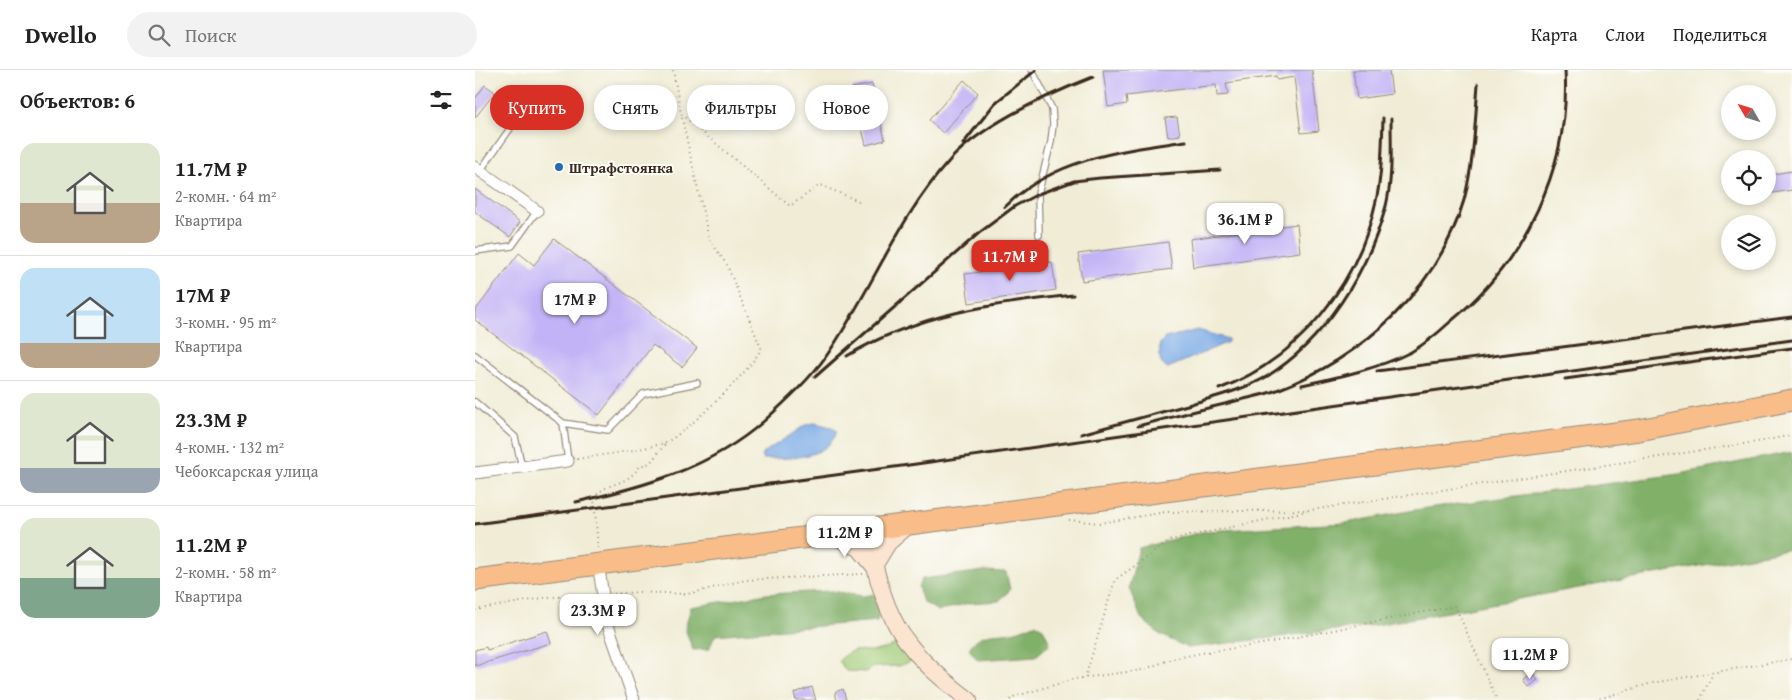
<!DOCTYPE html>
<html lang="ru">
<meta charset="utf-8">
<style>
body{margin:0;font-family:"Gentium Book Plus",serif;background:#f2f2f2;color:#222;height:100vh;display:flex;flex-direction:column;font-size:19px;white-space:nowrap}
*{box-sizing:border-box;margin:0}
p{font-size:16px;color:#767676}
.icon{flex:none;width:28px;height:28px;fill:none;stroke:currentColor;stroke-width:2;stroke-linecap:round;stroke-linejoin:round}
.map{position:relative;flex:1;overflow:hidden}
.drawer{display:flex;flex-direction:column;background:#fff;width:475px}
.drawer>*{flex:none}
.banner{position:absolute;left:15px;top:15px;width:475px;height:45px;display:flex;gap:10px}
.needle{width:32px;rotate:309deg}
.tools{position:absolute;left:1246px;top:15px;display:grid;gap:10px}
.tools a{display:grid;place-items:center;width:55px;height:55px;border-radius:50%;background:#fff;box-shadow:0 2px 8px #0003;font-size:25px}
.price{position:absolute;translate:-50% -42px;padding:0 11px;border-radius:10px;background:#fff;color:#222;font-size:16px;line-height:32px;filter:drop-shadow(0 1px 2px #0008)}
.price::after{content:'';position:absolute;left:50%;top:30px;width:15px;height:11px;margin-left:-8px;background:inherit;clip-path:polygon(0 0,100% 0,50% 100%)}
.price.on{background:#d93025;color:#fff}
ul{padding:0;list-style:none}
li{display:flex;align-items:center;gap:15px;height:125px;padding:0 20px}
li+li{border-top:1px solid #e0e0e0}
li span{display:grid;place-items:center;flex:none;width:140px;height:100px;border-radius:15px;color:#555}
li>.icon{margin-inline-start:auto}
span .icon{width:60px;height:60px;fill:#fffc;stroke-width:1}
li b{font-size:21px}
h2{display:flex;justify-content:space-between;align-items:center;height:60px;padding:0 20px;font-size:21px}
.pill{padding:0 18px;border-radius:22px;background:#fff;box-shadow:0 2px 8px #0003;font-size:18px;line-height:45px}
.pill.on{background:#d93025;color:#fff}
header{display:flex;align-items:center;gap:30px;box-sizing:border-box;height:70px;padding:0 25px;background:#fff;border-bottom:1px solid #e0e0e0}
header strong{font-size:24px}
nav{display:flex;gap:28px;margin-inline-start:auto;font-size:18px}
.search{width:350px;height:45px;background:#f2f2f2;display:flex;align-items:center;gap:12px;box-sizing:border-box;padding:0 18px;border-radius:28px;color:#767676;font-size:19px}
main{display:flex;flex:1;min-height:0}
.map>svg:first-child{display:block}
</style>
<header>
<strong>Dwello</strong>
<div class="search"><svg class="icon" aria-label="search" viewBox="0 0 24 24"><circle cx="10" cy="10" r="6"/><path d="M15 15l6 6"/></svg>Поиск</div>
<nav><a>Карта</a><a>Слои</a><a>Поделиться</a></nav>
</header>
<main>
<section class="drawer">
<h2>Объектов: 6<svg class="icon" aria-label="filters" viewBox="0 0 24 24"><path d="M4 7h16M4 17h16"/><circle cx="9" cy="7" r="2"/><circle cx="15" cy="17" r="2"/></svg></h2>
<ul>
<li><span style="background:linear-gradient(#dfe7d0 60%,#b9a48a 0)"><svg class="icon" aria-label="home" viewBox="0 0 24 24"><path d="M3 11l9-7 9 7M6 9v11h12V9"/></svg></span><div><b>11.7M ₽</b><p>2-комн. · 64 m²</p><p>Квартира</p></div></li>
<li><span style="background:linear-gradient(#bfe0f5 75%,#b9a48a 0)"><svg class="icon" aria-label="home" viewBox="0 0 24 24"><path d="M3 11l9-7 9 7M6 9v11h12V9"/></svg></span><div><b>17M ₽</b><p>3-комн. · 95 m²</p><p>Квартира</p></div></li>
<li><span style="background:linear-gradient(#dfe7d0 75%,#9aa5b1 0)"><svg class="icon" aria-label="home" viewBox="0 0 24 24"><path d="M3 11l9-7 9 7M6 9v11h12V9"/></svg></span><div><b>23.3M ₽</b><p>4-комн. · 132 m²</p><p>Чебоксарская улица</p></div></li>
<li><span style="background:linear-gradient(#dfe7d0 60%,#7fa58c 0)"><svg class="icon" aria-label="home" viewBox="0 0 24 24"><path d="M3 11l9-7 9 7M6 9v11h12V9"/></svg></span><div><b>11.2M ₽</b><p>2-комн. · 58 m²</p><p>Квартира</p></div></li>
</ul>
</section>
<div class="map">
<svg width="1317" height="630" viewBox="0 0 1317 630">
<rect width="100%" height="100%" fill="#fdfcf7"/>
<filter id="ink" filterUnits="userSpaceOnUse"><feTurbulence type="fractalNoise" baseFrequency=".02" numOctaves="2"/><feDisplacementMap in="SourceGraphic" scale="10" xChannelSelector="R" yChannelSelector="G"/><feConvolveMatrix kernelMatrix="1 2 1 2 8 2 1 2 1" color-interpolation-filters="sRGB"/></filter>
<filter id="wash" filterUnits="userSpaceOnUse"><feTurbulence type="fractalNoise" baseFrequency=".0096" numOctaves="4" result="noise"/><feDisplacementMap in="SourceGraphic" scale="20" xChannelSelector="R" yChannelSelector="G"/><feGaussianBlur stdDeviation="1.12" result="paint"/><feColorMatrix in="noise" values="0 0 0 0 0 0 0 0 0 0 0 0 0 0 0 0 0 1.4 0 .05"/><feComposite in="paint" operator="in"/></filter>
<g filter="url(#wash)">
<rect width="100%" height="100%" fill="#f0ecd5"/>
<path fill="#a2cc79" stroke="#6e7b4c" d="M423,573l9,8 3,11 -11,4 -25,1 -8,5 -20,-1 -7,-10c14,-17 21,-7 40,-11 6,-1 13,-4 19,-7z"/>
<path fill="#81b069" stroke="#5e6d44" d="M1317,382v97l-416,76 -188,23 -29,-14 -18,-16 -12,-30 10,-40 67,-17 140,-8 74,-14 259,-35z
M509,501l22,1 4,18 -11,11 -30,2 -31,8 -15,-9 -5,-15 4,-8z
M356,521l32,5 14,-2 3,15 -3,12 -162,14 -6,14 -16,1 -8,-22 6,-21 76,-13z
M560,554l8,4 7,16 -14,12 -58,4 -9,-11c11,-20 29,-13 47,-18 7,-2 13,-5 19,-7z"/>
<path fill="#7cabe6" stroke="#5c6a82" d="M723,260l30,9v3l-60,26c-11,-3 -8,-16 -8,-25l5,-5z
M340,353l16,4 6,4c-9,29 -49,27 -73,28l-3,-2 2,-4 44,-29z"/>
<g id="blocks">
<path fill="#c1b3f6" d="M628,0h209l7,61 -18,2 -7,-56 -17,3 -1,-4 -50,7 2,12 -11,1 -1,-11 -90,11 1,8 -19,3z
M878,0h36l3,24 -35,5z
M489,10l14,13 -35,40 -14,-13z
M397,14l13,56 -19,5 -14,-57z
M10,15l10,7 -20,26v-19z
M702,47l3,18 -12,2 -3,-19z
M1317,101v19l-25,4v-19z
M0,119l45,33 -10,15 -35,-25z
M822,154l3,28 -107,15 -3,-28z
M79,169l143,109 -15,19 -29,-22 -54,70 -124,-95v-9l44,-58 15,12z
M693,172l4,27 -90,12 -4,-27z
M577,192l4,28 -87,13 -4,-29z
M72,561l4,12 -76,23v-16l11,-3 1,3z
M1057,602l6,8 -10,7 -5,-8z
M337,617l4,13h-20l-2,-7z
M368,619l3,11h-9l-2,-8z"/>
</g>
</g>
<g filter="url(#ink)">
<use href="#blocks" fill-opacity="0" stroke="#968b7a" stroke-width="1"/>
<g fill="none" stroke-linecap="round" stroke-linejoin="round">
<defs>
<path id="lane" d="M557,0l20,39 1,15 -2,18 -13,52 1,41
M5,101l34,-48
M0,181l37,-5 25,-35
M0,285l88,68 5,38
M0,332l40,35 7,30
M88,353l45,7 35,-36 54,-11"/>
<path id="street" d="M0,97l62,44
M0,403l93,-12
M123,493l9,59 27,78"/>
<path id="secondary" d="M391,458c19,89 30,117 103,172
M356,464l28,14 14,17
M399,496l14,-23 23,-20"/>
<path id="highway" d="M0,510l1164,-150 153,-30"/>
</defs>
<use href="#lane" stroke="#968b7a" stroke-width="8"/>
<use href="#street" stroke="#968b7a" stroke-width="13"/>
<use href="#secondary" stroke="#968b7a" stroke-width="18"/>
<use href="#highway" stroke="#968b7a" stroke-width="23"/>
<path stroke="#968b7a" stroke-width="2" stroke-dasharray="1 4" stroke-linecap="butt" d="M198,0l8,44 109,92 30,-21 41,17
M102,389c29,-5 60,-8 87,-16 17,-5 93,-78 97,-95l-34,-83 -18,-26 -28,-125
M594,450l31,3 66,-11 145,-2 452,-69 29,-6
M123,478l-4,-50c15,-19 30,-9 46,-32l10,-3 16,-20
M139,524l25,-2 49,2 57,-14 119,-6
M0,540l74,-13 45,-1
M610,608l30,-98 56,-40 136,-29
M535,630l3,-3 61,-18 68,-9 30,-11 29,-6 61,-9 193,-38 42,94
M1120,630l57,-17 140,-24
M1225,630l13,-27"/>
<use href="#lane" stroke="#fff" stroke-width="5.5"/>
<use href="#street" stroke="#fff" stroke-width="11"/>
<use href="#secondary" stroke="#fce5d0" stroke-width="16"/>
<use href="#highway" stroke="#f8bd89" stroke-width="21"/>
<path stroke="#3b2a1e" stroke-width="3" d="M488,74l32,-41 41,-33
M530,137c47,-48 118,-57 181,-66
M372,286c72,-43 144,-52 226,-61
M902,301l415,-54
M340,307l164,-144 36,-27 23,-12 36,-13 26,-3 120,-8
M1090,309l227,-31
M827,315c37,-8 75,-16 109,-33 14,-8 27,-19 39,-30 74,-60 121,-155 115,-252
M744,319c80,-30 139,-105 157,-188 6,-27 6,-55 7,-83
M663,356c30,-8 61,-16 91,-23 16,-5 33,-7 48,-13 85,-32 161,-101 187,-190 10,-38 11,-77 14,-116
M606,364c37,-10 74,-20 110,-30 26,-8 52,-14 75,-27 59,-36 102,-106 120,-171 7,-29 5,-59 5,-87
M101,432c67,-15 135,-34 188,-81 22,-20 46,-42 63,-66 44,-63 71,-138 123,-195 34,-37 97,-65 143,-83
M0,454l434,-59 883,-125"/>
</g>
</g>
<circle fill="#1f6fb2" stroke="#fdfcf7" stroke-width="2" cx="84" cy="97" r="5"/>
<g text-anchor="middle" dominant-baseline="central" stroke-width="4" stroke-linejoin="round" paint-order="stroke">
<g font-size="15" font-weight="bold" fill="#3b2a1e" stroke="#fdfcf7" text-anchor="start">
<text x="94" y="97">Штрафстоянка</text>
</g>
</g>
</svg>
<div class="tools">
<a><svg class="needle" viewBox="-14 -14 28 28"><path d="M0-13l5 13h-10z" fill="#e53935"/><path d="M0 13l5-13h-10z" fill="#767676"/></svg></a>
<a><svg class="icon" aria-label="locate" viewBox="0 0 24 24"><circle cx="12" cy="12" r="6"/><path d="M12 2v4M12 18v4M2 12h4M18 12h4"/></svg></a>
<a><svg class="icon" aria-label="layers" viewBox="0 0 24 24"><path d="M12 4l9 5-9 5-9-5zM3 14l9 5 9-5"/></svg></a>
</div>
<b class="price" style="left:770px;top:175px">36.1M ₽</b>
<b class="price on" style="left:535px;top:212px">11.7M ₽</b>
<b class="price" style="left:100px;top:255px">17M ₽</b>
<b class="price" style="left:370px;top:488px">11.2M ₽</b>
<b class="price" style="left:123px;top:566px">23.3M ₽</b>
<b class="price" style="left:1055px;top:610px">11.2M ₽</b>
<div class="banner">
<a class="pill on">Купить</a>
<a class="pill">Снять</a>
<a class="pill">Фильтры</a>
<a class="pill">Новое</a>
</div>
</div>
</main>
